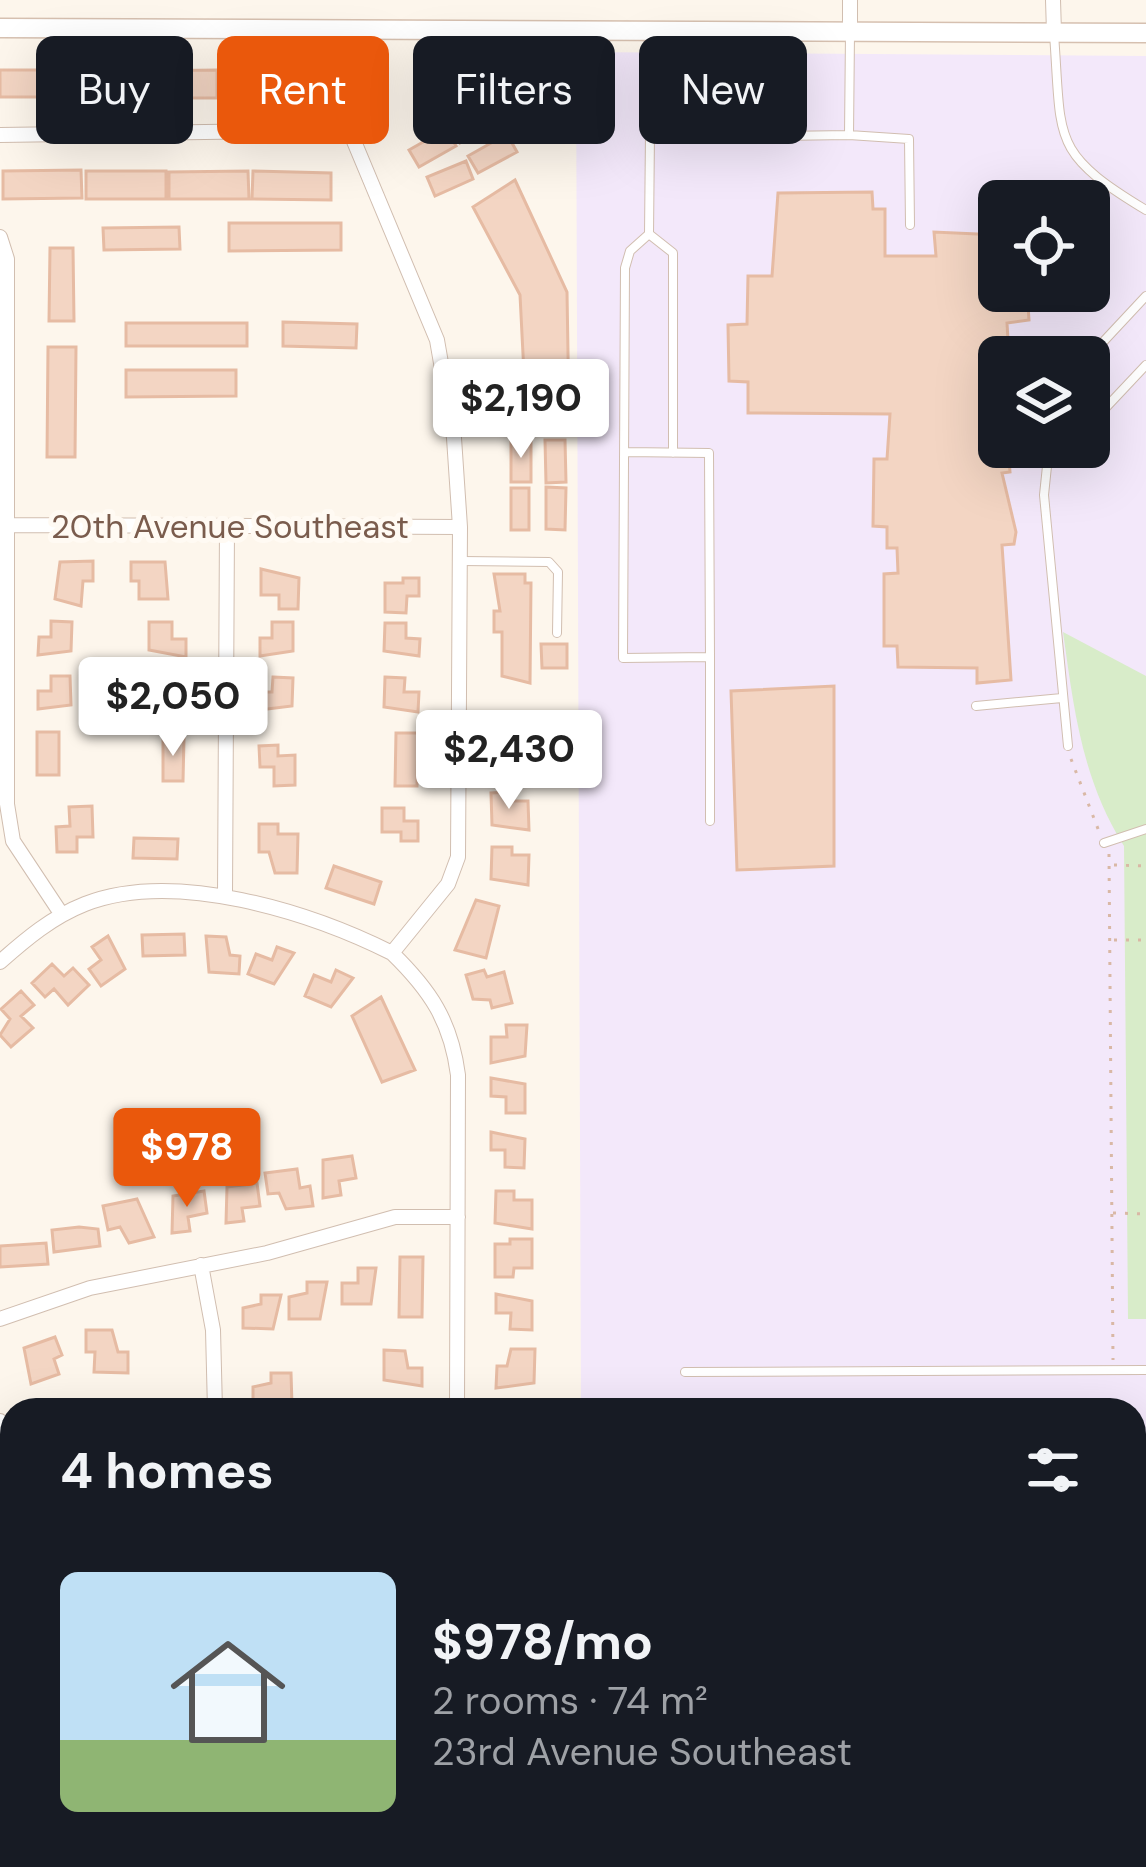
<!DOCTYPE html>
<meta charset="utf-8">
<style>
body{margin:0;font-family:"DM Sans",sans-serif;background:#20242c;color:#f1f3f6;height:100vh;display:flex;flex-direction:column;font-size:45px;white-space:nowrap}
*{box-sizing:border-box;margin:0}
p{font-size:39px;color:#9ea1a6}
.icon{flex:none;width:66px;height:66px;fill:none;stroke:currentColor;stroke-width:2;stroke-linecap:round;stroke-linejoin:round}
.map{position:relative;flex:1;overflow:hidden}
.drawer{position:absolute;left:0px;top:1398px;width:1146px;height:471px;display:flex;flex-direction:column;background:#171b24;border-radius:36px 36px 0 0;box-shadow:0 12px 48px #0002}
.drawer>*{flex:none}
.hud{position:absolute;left:36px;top:36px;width:1074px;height:108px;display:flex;gap:24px}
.buttons{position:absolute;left:978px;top:180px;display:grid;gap:24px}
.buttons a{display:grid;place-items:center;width:132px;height:132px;border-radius:18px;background:#171b24;box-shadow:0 12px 48px #0002;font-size:60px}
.price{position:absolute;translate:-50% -102px;padding:0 27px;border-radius:12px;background:#fff;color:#222;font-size:39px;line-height:78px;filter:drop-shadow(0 3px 6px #0008)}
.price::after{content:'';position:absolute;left:50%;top:72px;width:36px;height:27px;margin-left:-18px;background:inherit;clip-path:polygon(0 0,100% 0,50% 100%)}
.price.active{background:#ea580c;color:#fff}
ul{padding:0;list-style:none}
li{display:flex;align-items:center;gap:36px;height:300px;padding:0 60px}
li+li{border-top:3px solid #363941}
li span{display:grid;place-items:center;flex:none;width:336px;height:240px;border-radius:18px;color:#555}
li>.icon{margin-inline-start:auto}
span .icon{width:144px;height:144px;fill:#fffc;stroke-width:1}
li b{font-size:51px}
h2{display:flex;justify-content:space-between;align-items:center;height:144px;padding:0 60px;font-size:51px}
.chip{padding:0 42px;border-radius:18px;background:#171b24;box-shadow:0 12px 48px #0002;font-size:42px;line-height:108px}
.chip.active{background:#ea580c;color:#fff}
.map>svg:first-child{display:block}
</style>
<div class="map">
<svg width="1146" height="1867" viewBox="0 0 1146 1867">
<rect width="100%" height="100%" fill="#fdf6ec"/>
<path fill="#f3e8fa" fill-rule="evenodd" d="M576,52l570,4v1780h-12v-426h-553zM999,201h90v90h-90zM999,357h90v90h-90z"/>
<path fill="#d8ecc9" d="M1063,632l83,44v643h-18l-4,-473c-42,-67 -50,-136 -61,-214z"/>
<path fill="#f3d5c3" stroke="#e6bba3" stroke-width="3" d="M0,70h49v27h-49z
M54,70h79v28l-79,-1z
M217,70v28h-80v-27z
M221,70l78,2v27l-79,-2z
M497,101l9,17 -46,25 -9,-18z
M446,129l10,17 -37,21 -10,-17z
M507,134l10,18 -39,21 -10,-17z
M466,161l7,18 -38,17 -8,-19z
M81,170l1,28 -79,1v-28z
M86,171h80v28h-80z
M248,171l1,28h-80v-27z
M253,171l78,2v27l-79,-1z
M515,180l52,112 2,122 -43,-1 -6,-118 -47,-88z
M872,192l1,17h12v47h51l-2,-24 65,3v56h28l2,29 -22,3 2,34h-10v90h9l2,25 -8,1 14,59 -2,12 -12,1 9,135 -34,3v-15l-79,-1 -1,-21h-13v-72l14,-1 -1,-25h-10v-21l-14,-1 1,-67h13l3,-45 -142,-1v-31l-19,-1 -1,-56 19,-1 1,-48h24l6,-83z
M229,223h112v27l-112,1z
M179,227l1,22 -76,1 -1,-22z
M50,248h23l1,73h-25z
M283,322l74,2 -1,24 -73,-2z
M126,323h121v23h-121z
M48,347h28l-1,110h-28z
M126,370h110v26l-110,1z
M511,440h20v42h-20z
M545,440h20l1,42 -20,1z
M546,487l20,1 -1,42 -19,-1z
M511,488h18v42h-18z
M93,561v20h-10l-2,25 -26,-7 5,-37z
M131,562h34l3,37h-29v-18h-8z
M261,569l38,9 -1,31h-19v-14h-18z
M494,574h31v9h6l-1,100 -28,-7v-44h-8v-21h6z
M403,578h16v18h-12l-1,17 -21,-1v-29h18z
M51,621l21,1 -1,29 -33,4 1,-18h12z
M149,622h23v17h14v18l-37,-7z
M272,622h21v29l-33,5v-18h12z
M385,623h21v15l14,1 -1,17 -35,-5z
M541,644h26v24h-25z
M51,676h19l1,29 -33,4v-18h13z
M148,677h23l1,16h13v18l-36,-5z
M273,677l20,1 -1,28 -33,4 1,-18h12z
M385,677l20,1 -1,14h15l-1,20 -34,-5z
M834,686v180l-97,4 -6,-179z
M494,725h20l-1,52 -19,-1z
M37,732h22v43h-22z
M396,733h22l-1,53h-22z
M163,738h21l-1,43h-20z
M278,745v11l17,-1v30l-21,1v-19h-14l-1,-21z
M512,792v9h16l1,29 -37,-5 -1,-32z
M92,806l1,31h-16v15h-20l-1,-25 14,-1 -1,-19z
M382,808h22v13h14v20h-17v-9h-19z
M259,824h19v10h20l-1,39h-22l-6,-21h-10z
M134,838l44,1 -1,20 -44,-1z
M492,847h20v8h17l-1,30 -37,-6z
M334,866l47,16 -7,22 -48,-16z
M476,900l23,6 -13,52 -31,-8z
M184,934l1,21 -42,1 -1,-21z
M108,936l17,33 -24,17 -12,-17 12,-9 -9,-13z
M206,936l20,1 4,18 10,1 -1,18 -30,-2z
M277,947l17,6 -20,31 -26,-10 8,-20 16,6z
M52,964l12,12 9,-8 16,17 -21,20 -14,-16 -9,8 -13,-14z
M336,970l17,8 -22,29 -26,-11 9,-21 17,7z
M484,970l3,7 17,-5 8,31 -20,5 -2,-8 -17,-1 -7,-24z
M21,991l13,14 -13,11 12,12 -22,19 -11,-12 10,-16 -9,-10z
M381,997l34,73 -33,12 -30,-66z
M506,1025h21l-2,31 -34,7v-26h16z
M491,1078l34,6v29h-19v-16l-15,-1z
M491,1132l34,7 -1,29 -19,-1v-17h-14z
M352,1156l4,22 -17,3 2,14 -18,3v-38z
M297,1169l3,19 10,-2 3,20 -27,3 -7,-16 -11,1 -3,-21z
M257,1183l3,23 -18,2 2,13 -18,2 1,-36z
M204,1191l3,22 -19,4 2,14 -18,2 1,-37z
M496,1191h18v9h18v29l-37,-6z
M137,1199l17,38 -25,6 -9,-16 -12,3 -5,-24z
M79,1227l19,2 2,17 -46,6 -2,-22z
M510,1239h22v29h-18l-1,9h-18v-33h15z
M46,1243l2,21 -48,3v-21z
M400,1257h23l-1,60h-23z
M358,1268h18l-5,36h-29v-21h16z
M307,1282h20l-7,37h-31v-22l18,-4z
M496,1294l36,7v29l-22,-1 1,-16h-15z
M261,1295h20l-8,34 -30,-1v-20l18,-4z
M86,1330h26l6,22h10v21l-34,-1 1,-20h-9z
M55,1337l7,18 -8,4 5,15 -28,10 -7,-36z
M511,1349h24l-1,34 -38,5 1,-22h10z
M384,1350l21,1 3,17h14v18l-38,-6z
M271,1373h20l1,32 -39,5v-23l18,-4z
M0,1530l10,1 2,7v32l-12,-1z"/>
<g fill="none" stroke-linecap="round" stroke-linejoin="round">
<defs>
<path id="service" d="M1054,34c8,107 -4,118 92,176
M849,135l60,4 1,86
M779,136l70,-1 1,-102
M649,234l24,19v200
M649,234l2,-202
M1089,357l57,-61
M1089,434l8,-17 49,-52
M1049,447l-5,48 24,251
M625,452l84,1 1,204 -87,1 2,-390 5,-17 19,-17
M1051,461l23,-14
M461,561l88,1 9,10 -1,61
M710,657v164
M976,706l86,-8
M1104,843l42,-14
M685,1372l461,-2"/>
<path id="minor" d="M850,0v31
M1053,0l1,32
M329,29l4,62 104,249 17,98 6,89 -2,330 -10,27 -56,69c38,37 59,68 66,122l-1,335
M0,135l349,-5
M0,237l7,22v545l6,37 49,74
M0,525l460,2
M225,896l2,-370
M0,962c26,-23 52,-45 85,-58 90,-35 225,8 307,49
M201,1265l12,65 2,80
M0,1319l90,-31 177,-35 128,-36h63
M0,1421l1,60
M0,1700l12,1"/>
<path id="secondary" d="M0,28l1146,5"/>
</defs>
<use href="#service" stroke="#d1beb0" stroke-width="10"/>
<use href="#minor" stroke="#d1beb0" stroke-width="16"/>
<use href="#secondary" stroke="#d6c0b0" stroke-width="21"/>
<path stroke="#d9b8a5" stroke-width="3" stroke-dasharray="3 9" stroke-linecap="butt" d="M1071,759l29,75
M1109,854l4,506
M1114,865l32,1
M1114,940h32
M1113,1213l33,1"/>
<use href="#service" stroke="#fff" stroke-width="8"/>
<use href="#minor" stroke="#fff" stroke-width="14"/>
<use href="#secondary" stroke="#fff" stroke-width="18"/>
</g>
<g text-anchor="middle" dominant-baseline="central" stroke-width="10" stroke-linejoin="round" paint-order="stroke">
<g font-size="33" fill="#7a5c4d" stroke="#fffaf3">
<text x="230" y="526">20th Avenue Southeast</text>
</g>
</g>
</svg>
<div class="buttons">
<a><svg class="icon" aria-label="locate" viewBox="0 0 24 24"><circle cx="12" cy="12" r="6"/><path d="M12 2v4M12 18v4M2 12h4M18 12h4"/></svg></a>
<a><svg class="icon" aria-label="layers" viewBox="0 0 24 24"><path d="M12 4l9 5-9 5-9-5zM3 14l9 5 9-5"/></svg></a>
</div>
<b class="price" style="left:521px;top:461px">$2,190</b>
<b class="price" style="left:173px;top:759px">$2,050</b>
<b class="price" style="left:509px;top:812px">$2,430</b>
<b class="price active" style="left:187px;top:1210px">$978</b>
<div class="hud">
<a class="chip">Buy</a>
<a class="chip active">Rent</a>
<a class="chip">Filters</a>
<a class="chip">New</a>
</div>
<section class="drawer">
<h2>4 homes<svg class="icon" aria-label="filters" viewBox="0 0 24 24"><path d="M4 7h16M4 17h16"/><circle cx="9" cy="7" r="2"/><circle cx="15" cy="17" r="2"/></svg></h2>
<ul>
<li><span style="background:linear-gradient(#bfe0f5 70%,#8fb573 0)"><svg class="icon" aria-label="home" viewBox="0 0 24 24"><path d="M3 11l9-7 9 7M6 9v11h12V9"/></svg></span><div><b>$978/mo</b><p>2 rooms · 74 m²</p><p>23rd Avenue Southeast</p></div></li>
</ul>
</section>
</div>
